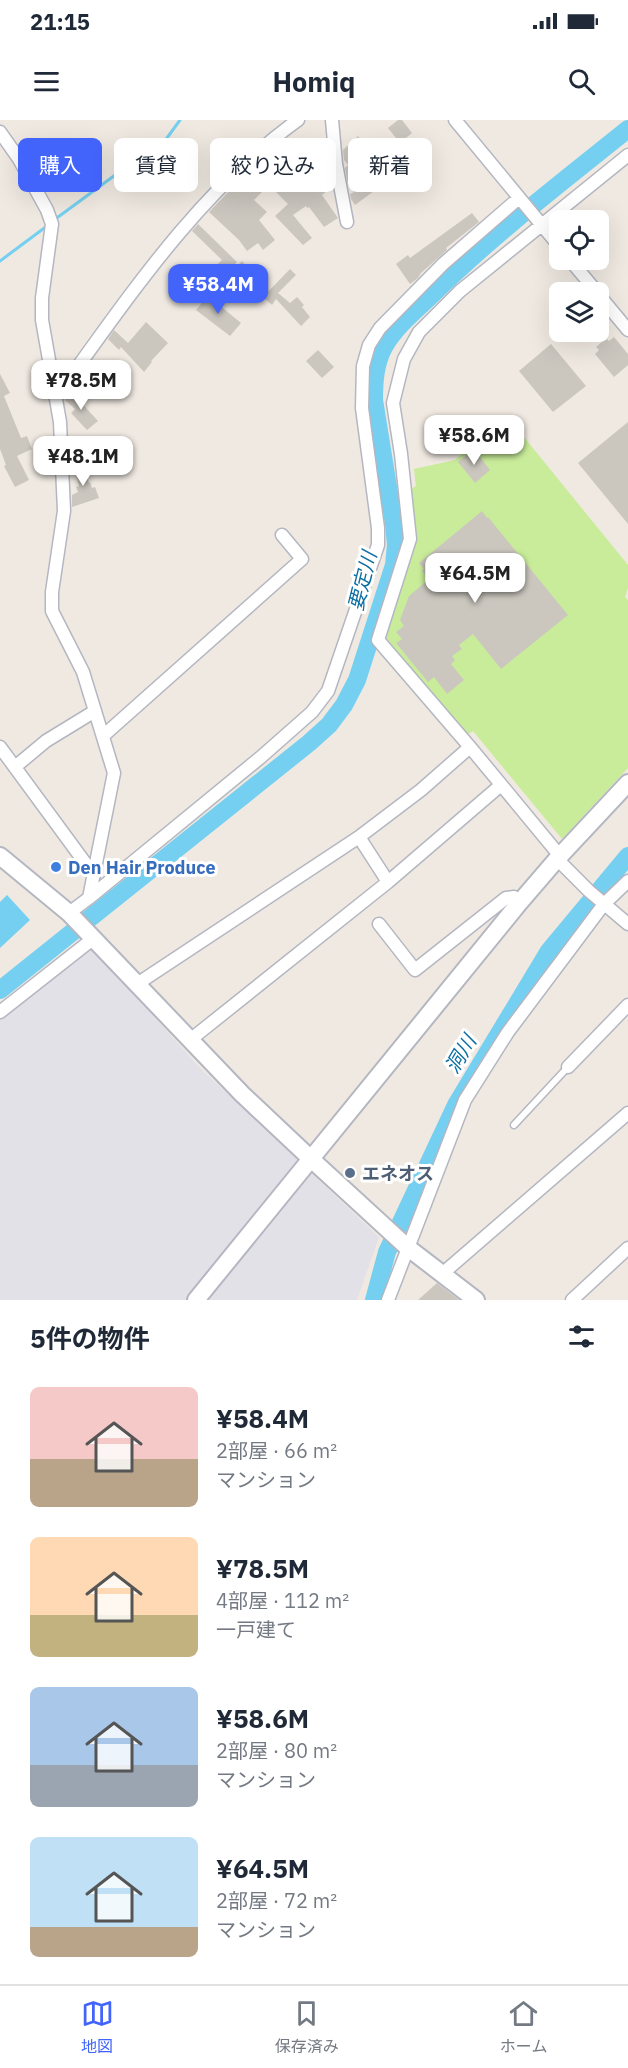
<!DOCTYPE html>
<html lang="ja">
<meta charset="utf-8">
<style>
body{margin:0;font-family:"IBM Plex Sans","Noto Sans JP",sans-serif;background:#f2f2f3;color:#1f2937;height:100vh;display:flex;flex-direction:column;font-size:22px;white-space:nowrap}
*{box-sizing:border-box;margin:0}
p{font-size:20px;color:#747a83}
.icon{flex:none;width:33px;height:33px;fill:none;stroke:currentColor;stroke-width:2;stroke-linecap:round;stroke-linejoin:round}
.map{position:relative;height:1180px;overflow:hidden}
.drawer{display:flex;flex-direction:column;background:#fff;flex:1}
.drawer>*{flex:none}
.guide{position:absolute;left:18px;top:18px;width:592px;height:54px;display:flex;gap:12px}
.buttons{position:absolute;left:549px;top:90px;display:grid;gap:12px}
.buttons a{display:grid;place-items:center;width:60px;height:60px;border-radius:9px;background:#fff;box-shadow:0 6px 24px #0002;font-size:30px}
.price{position:absolute;translate:-50% -51px;padding:0 14px;border-radius:12px;background:#fff;color:#222;font-size:20px;line-height:39px;filter:drop-shadow(0 2px 3px #0008)}
.price::after{content:'';position:absolute;left:50%;top:36px;width:18px;height:14px;margin-left:-9px;background:inherit;clip-path:polygon(0 0,100% 0,50% 100%)}
.price.current{background:#4264fb;color:#fff}
ul{padding:0;list-style:none}
li{display:flex;align-items:center;gap:18px;height:150px;padding:0 30px}
li span{display:grid;place-items:center;flex:none;width:168px;height:120px;border-radius:9px;color:#555}
li>.icon{margin-inline-start:auto}
span .icon{width:72px;height:72px;fill:#fffc;stroke-width:1}
li b{font-size:26px}
h2{display:flex;justify-content:space-between;align-items:center;height:72px;padding:0 30px;font-size:26px}
.chip{padding:0 21px;border-radius:9px;background:#fff;box-shadow:0 6px 24px #0002;font-size:21px;line-height:54px}
.chip.current{background:#4264fb;color:#fff}
.status{display:flex;justify-content:space-between;align-items:center;height:42px;padding:0 30px;background:#fff;direction:ltr}
.status svg{height:16px;fill:currentColor}
header{display:flex;justify-content:space-between;align-items:center;height:78px;padding:0 30px;background:#fff;font-size:27px;font-weight:700}
.dock{display:flex;justify-content:space-around;align-items:center;height:84px;border-top:2px solid #e0e1e3;background:#fff;font-size:16px;color:#747a83}
.dock a{display:grid;justify-items:center;gap:3px}
.dock .current{color:#4264fb}
.map>svg:first-child{display:block}
</style>
<div class="status"><b>21:15</b><svg viewBox="0 0 49 12"><path d="M0 12V9h3v3zM5 12V6h3v6zM10 12V3h3v9zM15 12V0h3v12zM26 1h20v11H26zM47 4h2v5h-2z"/></svg></div>
<header><svg class="icon" aria-label="menu" viewBox="0 0 24 24"><path d="M4 6h16M4 12h16M4 18h16"/></svg>Homiq<svg class="icon" aria-label="search" viewBox="0 0 24 24"><circle cx="10" cy="10" r="6"/><path d="M15 15l6 6"/></svg></header>
<div class="map">
<svg width="628" height="1180" viewBox="0 0 628 1180">
<rect width="100%" height="100%" fill="#efe9e1"/>
<path fill="#e3e1e8" d="M91,826l108,121 180,170 -22,63h-357v-281z"/>
<path fill="#c9ec9a" d="M506,295l122,150v23l-3,9 3,3v168l-66,71 -89,-108 -6,4 -84,-101 31,-90 1,-25 -2,-13h-3l-1,-16 7,-4 -2,-17 41,-9z"/>
<path fill="#75cff0" d="M7,775l23,25 -30,28v-46z"/>
<g fill="none" stroke-linecap="round" stroke-linejoin="round">
<path stroke="#75cff0" stroke-width="3" d="M54,100l68,-50 34,-17 24,-33
M0,141l47,-35"/>
<path stroke="#75cff0" stroke-width="18" d="M0,870l309,-247 20,-18 15,-20 13,-25 37,-115 2,-20 -2,-21 -20,-124c0,-18 1,-36 10,-53 12,-21 32,-37 49,-53 61,-60 129,-112 195,-165
M374,1180l13,-48 69,-147 93,-154 79,-95"/>
</g>
<path fill="#cbc7bf" d="M398,0h4l10,13 -12,10 -12,-15z
M358,16l31,44 -34,25 -4,-6 -1,-5 4,-2 -6,-7 -3,-17 3,-3 -4,-5 -1,-10z
M321,23l5,6 1,9 -10,10 15,19 -10,8 16,23 -14,9 -15,-20 -2,1 -1,-2 -13,9 19,23 -9,7 -28,-29 13,-12 -19,-19 -15,15 13,12 -8,8 16,20 -12,10 -5,-7 -11,8 -8,-11 -30,-28 25,-26 43,-39 18,19z
M39,24l15,13 -9,10 -3,-3 -8,5 -6,-10 5,-3 -2,-2z
M182,28l12,13 -13,12 -12,-12z
M472,93l7,9 -33,26 1,2 -26,23 -3,5 -8,6 -14,-20 12,-9 2,3z
M198,104l39,38 -28,28 -14,-13 7,-6 4,4 16,-15 -30,-29z
M242,141l13,14 -7,7 -14,-13z
M290,149l6,6 -18,18 12,10 7,-6 7,8 -2,2 8,10 -9,9 -25,-27 -4,6 -9,-8z
M211,172l10,9 -3,3 23,19 -11,13 -34,-26z
M146,202l22,21 -17,18 1,1 -8,10 -23,-25 -2,3 -11,-11 6,-9 14,13z
M614,217l14,17v11l-14,12 -19,-23 4,-4 -3,-3 10,-9 3,3z
M551,224l35,42 -33,26 -34,-41z
M318,230l16,17 -12,11 -16,-17z
M0,254l10,19 -6,3 17,42 6,-2 5,13 -15,7 12,24 -14,7 -11,-21 2,-1 -6,-16z
M72,269l6,4 -2,4 22,24 -11,9 -16,-17 4,-4 -10,-9z
M628,302v102l-50,-61z
M474,329l16,21 -15,13 -17,-21z
M82,341l7,22 1,-1 2,6 3,-1 4,11 -27,9v-12l6,-3 -2,-5 3,-1 -6,-22z
M482,391l5,7 1,-1 80,98 -67,54 -28,-35 -14,11 3,4 -10,7 3,4 -4,4 13,16 -17,14 -13,-17 -6,5 -32,-39 6,-4 -6,-7 8,-6 -4,-6 9,-24 20,-17 -7,-8 2,-2 -5,-6z
M437,1163l22,17h-41z"/>
<g fill="none" stroke-linecap="round" stroke-linejoin="round">
<defs>
<path id="lane" d="M514,1005l54,-58"/>
<path id="street" d="M332,0l4,44 11,58
M455,0l105,127
M0,12l19,27 28,51 5,14 -10,74v22l18,102 4,89 -12,81v19l31,61 31,101 -25,125 -20,15
M570,140l27,32
M598,174l30,36
M56,277c72,-99 142,-205 242,-277
M103,616l199,-177 -20,-24
M0,627l94,128
M16,646l30,-25 49,-30
M359,717l29,45
M560,736l-90,-109 -92,-107 32,-101 -9,-85 -8,-51 11,-44 15,-27 41,-41 168,-136
M557,739l32,32 39,33
M89,778l172,-141 51,-45 16,-21 50,-146v-17l-16,-120 1,-42 6,-21 11,-17 63,-64 76,-66
M379,804l36,46 91,-72 8,-1 6,5
M137,864l222,-147 62,-47 49,-43
M0,892l94,-74
M190,920l198,-158 113,-97
M568,947l60,-62
M442,1154l186,-161
M388,1180l77,-200 43,-68 96,-128 24,-23
M572,1180l56,-52"/>
<path id="secondary" d="M0,736l69,57 173,181 68,64 97,89 69,53
M196,1180l324,-398 37,-43 71,-76"/>
</defs>
<use href="#lane" stroke="#b4b7c1" stroke-width="9"/>
<use href="#street" stroke="#b4b7c1" stroke-width="15"/>
<use href="#secondary" stroke="#b4b7c1" stroke-width="20"/>
<use href="#lane" stroke="#fff" stroke-width="6"/>
<use href="#street" stroke="#fff" stroke-width="12"/>
<use href="#secondary" stroke="#fff" stroke-width="16"/>
</g>
<circle fill="#3f7fe0" stroke="#fff" stroke-width="2" cx="56" cy="747" r="6"/>
<circle fill="#5c6f8a" stroke="#fff" stroke-width="2" cx="350" cy="1053" r="6"/>
<g text-anchor="middle" dominant-baseline="central" stroke-width="6" stroke-linejoin="round" paint-order="stroke">
<g font-size="18" font-weight="bold" fill="#366cbe" stroke="#fff" text-anchor="start">
<text x="68" y="747">Den Hair Produce</text>
</g>
<g font-size="18" font-weight="bold" fill="#4e5e75" stroke="#fff" text-anchor="start">
<text x="362" y="1053">エネオス</text>
</g>
<g font-size="20" font-style="italic" fill="#0d6fa3" stroke="#fff">
<text transform="translate(362 461) rotate(-76)">要定川</text>
<text transform="translate(460 934) rotate(-59)">洞川</text>
</g>
</g>
</svg>
<div class="buttons">
<a><svg class="icon" aria-label="locate" viewBox="0 0 24 24"><circle cx="12" cy="12" r="6"/><path d="M12 2v4M12 18v4M2 12h4M18 12h4"/></svg></a>
<a><svg class="icon" aria-label="layers" viewBox="0 0 24 24"><path d="M12 4l9 5-9 5-9-5zM3 14l9 5 9-5"/></svg></a>
</div>
<b class="price current" style="left:218px;top:195px">¥58.4M</b>
<b class="price" style="left:81px;top:291px">¥78.5M</b>
<b class="price" style="left:474px;top:346px">¥58.6M</b>
<b class="price" style="left:83px;top:367px">¥48.1M</b>
<b class="price" style="left:475px;top:484px">¥64.5M</b>
<div class="guide">
<a class="chip current">購入</a>
<a class="chip">賃貸</a>
<a class="chip">絞り込み</a>
<a class="chip">新着</a>
</div>
</div>
<section class="drawer">
<h2>5件の物件<svg class="icon" aria-label="filters" viewBox="0 0 24 24"><path d="M4 7h16M4 17h16"/><circle cx="9" cy="7" r="2"/><circle cx="15" cy="17" r="2"/></svg></h2>
<ul>
<li><span style="background:linear-gradient(#f6c9c9 60%,#b9a48a 0)"><svg class="icon" aria-label="home" viewBox="0 0 24 24"><path d="M3 11l9-7 9 7M6 9v11h12V9"/></svg></span><div><b>¥58.4M</b><p>2部屋 · 66 m²</p><p>マンション</p></div></li>
<li><span style="background:linear-gradient(#ffd9b3 65%,#c2b280 0)"><svg class="icon" aria-label="home" viewBox="0 0 24 24"><path d="M3 11l9-7 9 7M6 9v11h12V9"/></svg></span><div><b>¥78.5M</b><p>4部屋 · 112 m²</p><p>一戸建て</p></div></li>
<li><span style="background:linear-gradient(#a9c7e8 65%,#9aa5b1 0)"><svg class="icon" aria-label="home" viewBox="0 0 24 24"><path d="M3 11l9-7 9 7M6 9v11h12V9"/></svg></span><div><b>¥58.6M</b><p>2部屋 · 80 m²</p><p>マンション</p></div></li>
<li><span style="background:linear-gradient(#bfe0f5 75%,#b9a48a 0)"><svg class="icon" aria-label="home" viewBox="0 0 24 24"><path d="M3 11l9-7 9 7M6 9v11h12V9"/></svg></span><div><b>¥64.5M</b><p>2部屋 · 72 m²</p><p>マンション</p></div></li>
</ul>
</section>
<nav class="dock">
<a class="current"><svg class="icon" aria-label="map" viewBox="0 0 24 24"><path d="M3 6l6-2 6 2 6-2v14l-6 2-6-2-6 2zM9 4v14M15 6v14"/></svg>地図</a>
<a><svg class="icon" aria-label="saved" viewBox="0 0 24 24"><path d="M7 4h10v16l-5-4-5 4z"/></svg>保存済み</a>
<a><svg class="icon" aria-label="home" viewBox="0 0 24 24"><path d="M3 11l9-7 9 7M6 9v11h12V9"/></svg>ホーム</a>
</nav>
